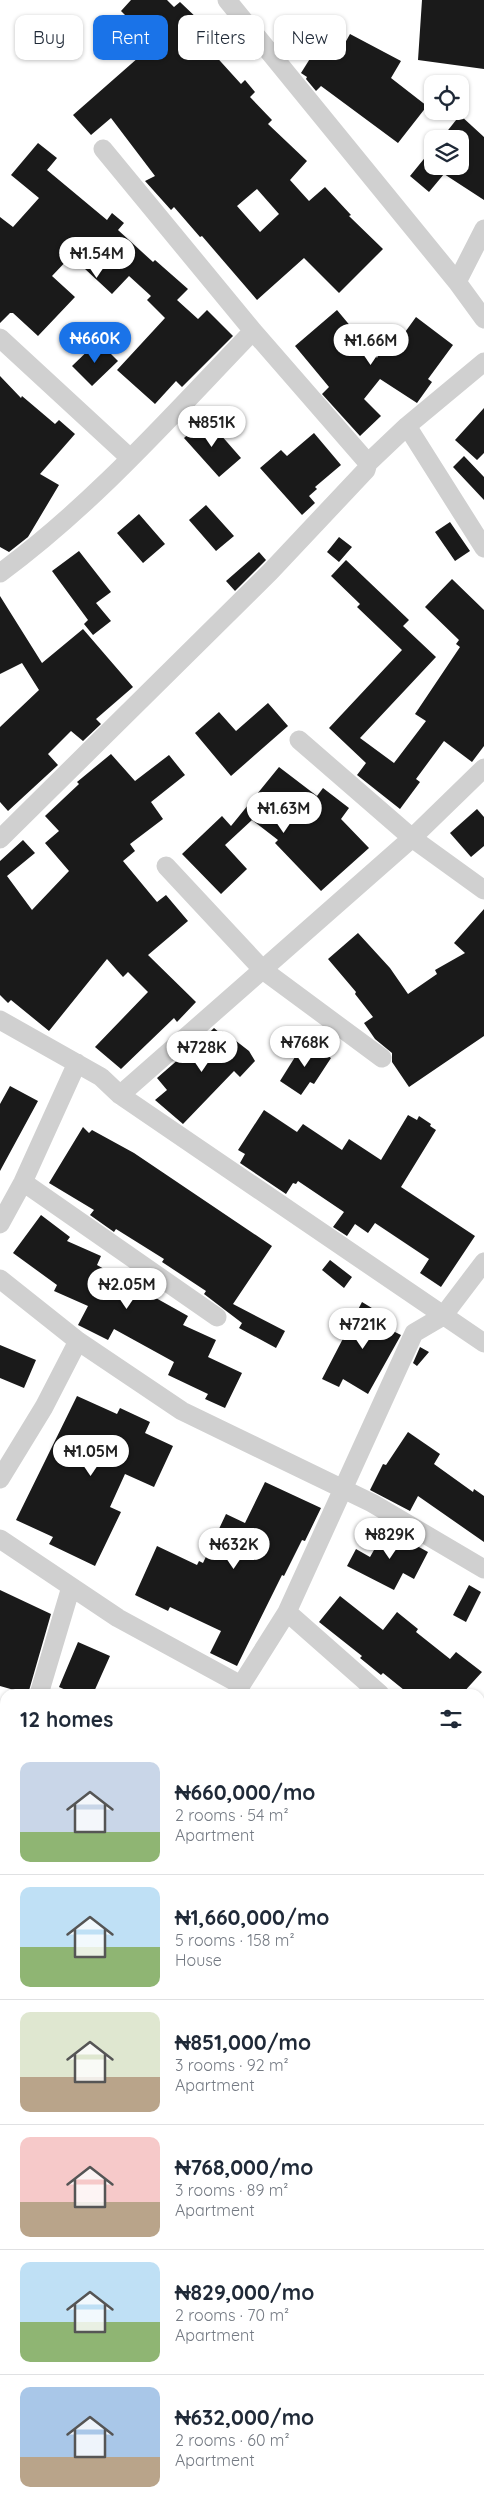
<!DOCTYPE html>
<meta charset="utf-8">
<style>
body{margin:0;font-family:Quicksand,sans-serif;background:#f2f2f3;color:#1f2937;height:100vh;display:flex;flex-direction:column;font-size:19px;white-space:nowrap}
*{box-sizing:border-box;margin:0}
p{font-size:16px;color:#747a83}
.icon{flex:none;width:28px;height:28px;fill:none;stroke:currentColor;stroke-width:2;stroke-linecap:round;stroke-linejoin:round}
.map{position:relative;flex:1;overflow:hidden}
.sheet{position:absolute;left:0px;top:1689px;width:485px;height:821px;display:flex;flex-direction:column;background:#fff;border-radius:15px 15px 0 0;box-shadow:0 1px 4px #0004}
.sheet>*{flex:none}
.guide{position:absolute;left:15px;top:15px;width:455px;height:45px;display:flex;gap:10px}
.fabs{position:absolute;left:424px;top:75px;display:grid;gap:10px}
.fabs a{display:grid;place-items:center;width:45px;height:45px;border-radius:10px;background:#fff;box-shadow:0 1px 4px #0004;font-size:25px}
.price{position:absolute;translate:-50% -42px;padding:0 11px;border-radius:18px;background:#fff;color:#222;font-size:16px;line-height:32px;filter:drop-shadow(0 1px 2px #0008)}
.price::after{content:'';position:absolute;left:50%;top:30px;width:15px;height:11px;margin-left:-8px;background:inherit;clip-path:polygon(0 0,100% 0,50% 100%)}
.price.current{background:#1a73e8;color:#fff}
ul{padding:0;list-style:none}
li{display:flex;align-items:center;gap:15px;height:125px;padding:0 20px}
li+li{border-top:1px solid #e0e1e3}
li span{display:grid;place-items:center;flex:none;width:140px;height:100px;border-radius:10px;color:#555}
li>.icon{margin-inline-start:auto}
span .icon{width:60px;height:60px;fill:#fffc;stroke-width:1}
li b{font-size:21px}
h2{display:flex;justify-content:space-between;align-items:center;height:60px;padding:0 20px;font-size:21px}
.tag{padding:0 18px;border-radius:10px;background:#fff;box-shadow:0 1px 4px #0004;font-size:18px;line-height:45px}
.tag.current{background:#1a73e8;color:#fff}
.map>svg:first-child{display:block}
</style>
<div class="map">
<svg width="484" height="2509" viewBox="0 0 484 2509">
<rect width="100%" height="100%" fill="#fff"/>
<path fill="#1a1a1a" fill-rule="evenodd" d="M131,0h36l7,7 6,-5 20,19 -8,9 49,54 4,-4 10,12 -5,5 22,23 -4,4 39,37 -17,19 19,21 16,-14 26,28 -2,1 34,33 -44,44 -35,-35 -47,42 -55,-64 -2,1 -26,-30 -3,3 -26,-29 10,-5 -44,-58 -20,17 -18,-20 74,-65 -8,-7 7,-7 -25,-25zM257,189l22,25 -19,18 -23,-26z
M422,0h62v69l-66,-9z
M350,34l51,27 -10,17 36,28 -29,37 -77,-57 -5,5 -10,-12 1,-2 -6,-4 20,-32 19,11z
M460,115l24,22v63l-40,-26 -15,18 -19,-16 22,-27v17h28v-27h-19z
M38,143l19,15 -10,12 60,50 5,-7 12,10 -6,7 35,32 2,-2 33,29 -11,11 21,19 9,-9 26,26 -51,51 -6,-6 -21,23 -38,-34 48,-52 -18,-18 4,-4 -22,-20 -17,18 -41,-38 -19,20 23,21 -37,39 -25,-23h-3l-10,10v-106l13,10 26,-29 -28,-23z
M337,310l40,48 5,-9 8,4 26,-36 37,28 -25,34 4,3 -15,21 -37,-24 -16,20 17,17 -21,20 -38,-42 7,-7 -34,-41z
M98,341l20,20 -26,25 -20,-20z
M0,376l21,22 1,-2 33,28 4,-4 16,14 -35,40 19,11 -31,52 -19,15 -9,-5z
M484,408v45l-7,7 -22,-20z
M206,418l35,40 -22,19 -35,-39z
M314,433l27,32 -26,22 2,2 -8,7 6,7 -13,12 -42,-47 21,-18 6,6z
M464,456l20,21v23l-31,-33z
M206,505l28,31 -18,15 -27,-31z
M139,514l26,30 -22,19 -26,-30z
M450,522l20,29 -15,10 -20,-29z
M339,537l13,10 -13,15 -12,-10z
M79,551l32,41 -15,11 15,18 -18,14 -9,-11 4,-4 -36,-49z
M259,552l7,8 -31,31 -9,-10z
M346,560l63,60 -6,6 33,31 -76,81 34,25 32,-42 -11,-7 45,-67 -4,-3 3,-4 -34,-33 27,-28 32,31v136l-12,16 -28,-21 -28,38 4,3 -20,27 -43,-34 9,-12 -37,-35 73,-78 -45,-43 3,-3 -29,-28z
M0,596l42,67 41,-34 50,58 -37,32 5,5 -18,17 -12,-10 -23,23 10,11 -50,46 -8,-9v-75l39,-37 -17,-27 -22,11z
M268,703l20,23 -57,50 -36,-43 24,-21 17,19z
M111,754l24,27 34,-26 16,20 -34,27 12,17 -33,25 5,7 -12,10 34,41 9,-7 22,26 -40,34 48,47 -19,20 -3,-4 -53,51 -26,-22 53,-55 -20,-20 -5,5 -16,-18 -58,72 -38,-31 -3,3 -8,-8v-134l23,-21 12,13 -28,23 25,34 37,-39 -24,-28 14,-12 -14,-15 34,-32 -2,-2z
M279,767l38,29 6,-8 26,20 -8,11 28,29 -48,43 -46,-48 3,-3 -26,-20 -27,25 22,24 -26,25 -39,-40 40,-38 9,10z
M477,809l7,8v29l-13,11 -21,-24z
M484,909v127l-75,51 -17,-25v-9l-17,-14 -11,-16 9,-6 -18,-23 1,-2 -28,-33 30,-26 32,35 18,26 29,-20 -2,-4 30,-17 -11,-10z
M214,1028l6,5 2,-2 9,6 18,14 6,10 -15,16 -6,-6 -51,53 -28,-24 12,-10 -10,-12 31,-27 1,1z
M305,1041l26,17 -17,26 -4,-2 -9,13 -21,-14z
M10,1086l28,15 -38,70v-67z
M264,1110l33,22 6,-8 39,26 7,-11 32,21 27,-45 9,5 2,-4 12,8 -1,2 6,4 -35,57 74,49 -34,51 -21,-14 9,-14 -54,-36 -7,10 -13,-9 -8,12 -14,-9 11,-15 -46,-31 -2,3 -3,-1 -7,11 -46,-31 5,-9 -7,-4z
M83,1127l6,6 3,-3 42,23 138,93 -39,58 52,27 -9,17 -37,-20 3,-5 -38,-29 2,-3 -44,-29 2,-3 -48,-30 -2,3 -24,-17 4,-5 -45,-27z
M41,1215l29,22 -3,4 34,15 -4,9 91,51 -5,9 33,15 -8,17 34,16 -17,35 -20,-9 3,-5 -40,-19 6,-13 -60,-33 -6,11 -30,-15 10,-19 -34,-15 3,-6 -44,-32z
M330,1260l22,17 -8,11 -22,-18z
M362,1302l33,20 -4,8 10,5 -33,59 -25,-15 -4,8 -17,-8z
M0,1345l36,15 -12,28 -24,-10z
M420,1347l9,5 -12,14 -4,-3z
M77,1396l40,18 3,-6 30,14 -5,11 28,13 -19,41 -29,-13 -15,33 11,5 -26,54 -46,-22 4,-7 -37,-17z
M408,1432l32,22 -6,10 39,28 1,-3 10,7v46l-66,-46 -8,15 -40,-21 13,-26 3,1z
M265,1482l56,26 -16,33 -3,-1 -18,36 -2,-1 -45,91 -27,-13 11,-22 -51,-24 -2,4 -33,-16 22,-49 40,19 2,-4 4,2 23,-49 19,9z
M386,1529l42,23 -14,27 -11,-6 -9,17 -47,-24 9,-17 14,8z
M469,1585l12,7 -15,30 -13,-7z
M0,1590l51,24 -23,80 -28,-8z
M340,1596l43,34 14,-18 21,17 -2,3 34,27 6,-7 26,20 -20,22h-53l-26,-21 -2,2 -21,-17 2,-2 -43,-34z
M78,1642l32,14 -17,38h-18l-16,-7z"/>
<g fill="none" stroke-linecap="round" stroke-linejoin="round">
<path stroke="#d0d0d0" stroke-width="19" d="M227,0l230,282 27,37
M103,149l150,182 115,132
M457,282l27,-53
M0,338l130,120
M407,426l77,122
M0,573c94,-69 172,-158 253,-242
M299,740l113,98 72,52
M0,839l270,-267 96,-102 2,-7 39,-37 77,-64
M166,866l97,104 119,88
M0,1020l101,57 19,18 364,248
M120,1095l292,-257 72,-70
M23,1182l194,135
M0,1224l23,-42 54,-119
M0,1279l78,62 104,70 190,92 112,66
M0,1479l44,-72 34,-66
M0,1539l118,79 123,67 46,-73 127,-279 29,-17 41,-54
M287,1612l93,82
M39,1694l32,-107
M480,1778l4,3
M480,2008l4,-4
M0,2386l5,1
M284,2509v-4"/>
</g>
</svg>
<div class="fabs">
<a><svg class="icon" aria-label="locate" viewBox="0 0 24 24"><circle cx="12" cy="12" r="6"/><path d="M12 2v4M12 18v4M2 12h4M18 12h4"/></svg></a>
<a><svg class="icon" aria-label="layers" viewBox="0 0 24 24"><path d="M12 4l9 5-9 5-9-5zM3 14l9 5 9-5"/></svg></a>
</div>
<b class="price" style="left:97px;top:279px">₦1.54M</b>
<b class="price current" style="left:95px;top:364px">₦660K</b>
<b class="price" style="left:371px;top:366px">₦1.66M</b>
<b class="price" style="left:212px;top:448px">₦851K</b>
<b class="price" style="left:284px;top:834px">₦1.63M</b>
<b class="price" style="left:305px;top:1068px">₦768K</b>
<b class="price" style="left:202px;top:1073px">₦728K</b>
<b class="price" style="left:127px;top:1310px">₦2.05M</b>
<b class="price" style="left:363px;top:1350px">₦721K</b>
<b class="price" style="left:91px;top:1477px">₦1.05M</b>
<b class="price" style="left:390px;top:1560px">₦829K</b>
<b class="price" style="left:234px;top:1570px">₦632K</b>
<div class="guide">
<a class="tag">Buy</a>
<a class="tag current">Rent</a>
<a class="tag">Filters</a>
<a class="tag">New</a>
</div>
<section class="sheet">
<h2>12 homes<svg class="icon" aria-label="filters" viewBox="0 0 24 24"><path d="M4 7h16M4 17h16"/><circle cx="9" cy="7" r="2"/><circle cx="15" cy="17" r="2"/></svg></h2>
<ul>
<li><span style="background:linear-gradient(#c9d6e8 70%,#8fb573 0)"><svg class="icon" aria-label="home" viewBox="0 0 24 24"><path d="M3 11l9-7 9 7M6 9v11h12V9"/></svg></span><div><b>₦660,000/mo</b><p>2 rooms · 54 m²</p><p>Apartment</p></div></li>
<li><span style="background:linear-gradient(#bfe0f5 60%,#8fb573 0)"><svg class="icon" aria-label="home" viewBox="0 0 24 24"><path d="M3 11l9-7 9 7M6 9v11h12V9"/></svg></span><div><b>₦1,660,000/mo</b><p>5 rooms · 158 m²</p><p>House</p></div></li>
<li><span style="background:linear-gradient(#dfe7d0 65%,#b9a48a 0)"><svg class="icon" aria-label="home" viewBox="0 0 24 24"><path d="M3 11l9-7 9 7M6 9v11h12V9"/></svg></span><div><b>₦851,000/mo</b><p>3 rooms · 92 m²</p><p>Apartment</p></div></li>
<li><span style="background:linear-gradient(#f6c9c9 65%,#b9a48a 0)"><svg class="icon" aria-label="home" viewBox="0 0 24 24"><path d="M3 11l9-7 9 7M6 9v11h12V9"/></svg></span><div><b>₦768,000/mo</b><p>3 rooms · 89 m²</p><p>Apartment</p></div></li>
<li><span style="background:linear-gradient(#bfe0f5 60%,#8fb573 0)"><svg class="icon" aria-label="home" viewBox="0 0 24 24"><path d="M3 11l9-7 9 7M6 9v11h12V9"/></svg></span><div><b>₦829,000/mo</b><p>2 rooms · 70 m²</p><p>Apartment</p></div></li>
<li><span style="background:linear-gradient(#a9c7e8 70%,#b9a48a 0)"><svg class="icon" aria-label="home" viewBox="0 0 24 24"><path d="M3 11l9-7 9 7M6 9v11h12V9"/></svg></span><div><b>₦632,000/mo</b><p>2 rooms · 60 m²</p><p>Apartment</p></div></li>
</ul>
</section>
</div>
